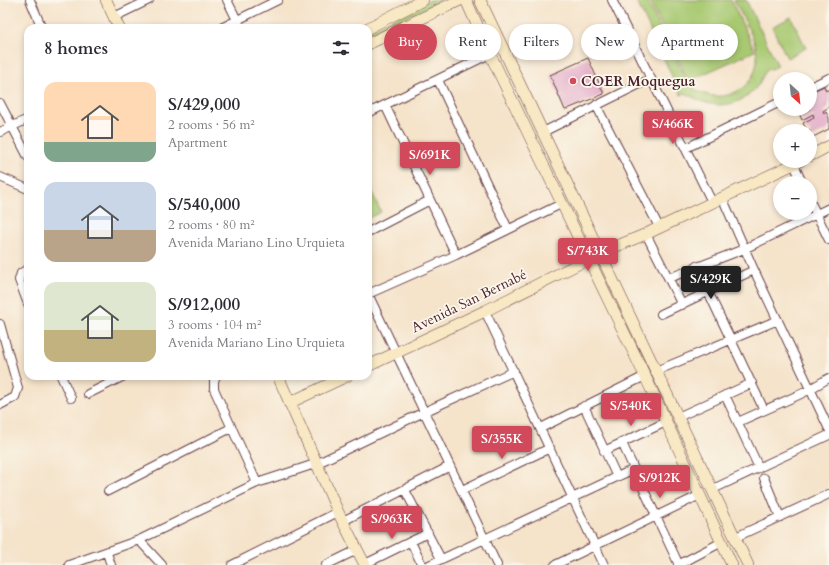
<!DOCTYPE html>
<meta charset="utf-8">
<style>
body{margin:0;font-family:Cardo,serif;background:#f2f2f3;color:#2b2b33;height:100vh;display:flex;flex-direction:column;font-size:15px;white-space:nowrap}
*{box-sizing:border-box;margin:0}
p{font-size:13px;color:#7c7c81}
.icon{flex:none;width:22px;height:22px;fill:none;stroke:currentColor;stroke-width:2;stroke-linecap:round;stroke-linejoin:round}
.map{position:relative;flex:1;overflow:hidden}
.panel{position:absolute;left:24px;top:24px;width:348px;height:356px;display:flex;flex-direction:column;background:#fff;border-radius:12px;box-shadow:0 2px 6px #0003}
.panel>*{flex:none}
.guide{position:absolute;left:384px;top:24px;width:380px;height:36px;display:flex;gap:8px}
.needle{width:26px;rotate:153deg}
.controls{position:absolute;left:773px;top:72px;display:grid;gap:8px}
.controls a{display:grid;place-items:center;width:44px;height:44px;border-radius:50%;background:#fff;box-shadow:0 2px 6px #0003;font-size:20px}
.price{position:absolute;translate:-50% -34px;padding:0 9px;border-radius:4px;background:#d1495b;color:#fff;font-size:13px;line-height:26px;filter:drop-shadow(0 1px 2px #0008)}
.price::after{content:'';position:absolute;left:50%;top:24px;width:12px;height:9px;margin-left:-6px;background:inherit;clip-path:polygon(0 0,100% 0,50% 100%)}
.price.on{background:#222;color:#fff}
ul{padding:0;list-style:none}
li{display:flex;align-items:center;gap:12px;height:100px;padding:0 20px}
li span{display:grid;place-items:center;flex:none;width:112px;height:80px;border-radius:12px;color:#555}
li>.icon{margin-inline-start:auto}
span .icon{width:48px;height:48px;fill:#fffc;stroke-width:1}
li b{font-size:17px}
h2{display:flex;justify-content:space-between;align-items:center;height:48px;padding:0 20px;font-size:17px}
.pill{padding:0 14px;border-radius:18px;background:#fff;box-shadow:0 2px 6px #0003;font-size:14px;line-height:36px}
.pill.on{background:#d1495b;color:#fff}
.map>svg:first-child{display:block}
</style>
<div class="map">
<svg width="829" height="565" viewBox="0 0 829 565">
<rect width="100%" height="100%" fill="#fbf7ec"/>
<filter id="ink" filterUnits="userSpaceOnUse"><feTurbulence type="fractalNoise" baseFrequency=".025" numOctaves="2"/><feDisplacementMap in="SourceGraphic" scale="8" xChannelSelector="R" yChannelSelector="G"/><feConvolveMatrix kernelMatrix="1 2 1 2 8 2 1 2 1" color-interpolation-filters="sRGB"/></filter>
<filter id="wash" filterUnits="userSpaceOnUse"><feTurbulence type="fractalNoise" baseFrequency=".012" numOctaves="4" result="noise"/><feDisplacementMap in="SourceGraphic" scale="16" xChannelSelector="R" yChannelSelector="G"/><feGaussianBlur stdDeviation="0.9" result="paint"/><feColorMatrix in="noise" values="0 0 0 0 0 0 0 0 0 0 0 0 0 0 0 0 0 1.4 0 .05"/><feComposite in="paint" operator="in"/></filter>
<g filter="url(#wash)">
<rect width="100%" height="100%" fill="#f5e3ca"/>
<path fill="#a8c971" stroke="#79744e" d="M430,0h11l-73,36v-5z
M636,0h11c9,18 18,37 27,55 5,10 8,22 16,30 26,24 68,7 67,-29 0,-16 -16,-41 -23,-56h12l32,66c-3,2 -9,3 -12,5 -4,5 -6,13 -11,18 -20,22 -48,19 -69,4l-5,2z
M650,0h81l24,51 -67,30z
M791,17l15,31 -19,10 -15,-31z
M368,184l13,28 -13,6z"/>
<g id="blocks">
<path fill="#e3abc8" d="M588,58l16,36 -39,16 -15,-35z
M824,86l2,5 3,-2v18l-6,4 1,2 2,-1 3,6v11l-18,9 -1,-7h-3l-4,-8 11,-6 -1,-3 -11,6 -5,-11h13v-12l5,-3 -2,-3z"/>
</g>
</g>
<g filter="url(#ink)">
<use href="#blocks" fill-opacity="0" stroke="#643c43" stroke-width="1"/>
<g fill="none" stroke-linecap="round" stroke-linejoin="round">
<defs>
<path id="street" d="M30,0l12,28
M227,0l14,28
M612,0l100,202
M114,17l35,-17
M221,28l57,-28
M438,80l70,149
M810,87l19,-9
M0,103l28,54
M385,105l71,150
M596,105l63,122
M368,113l122,-59
M0,132l28,-13
M543,132l107,-53
M686,148l94,-46
M794,164l8,19
M0,177l28,12
M722,197l32,73 75,159
M810,201l19,39
M368,232l62,-32
M646,234l36,71
M696,266l68,144
M28,269l-7,4 -2,7 9,24
M669,278l75,-29 85,-41
M368,294l129,271
M368,294l88,-39 105,-51
M485,311l119,254
M661,314l93,-44
M0,324l18,64 -3,9 -15,8
M656,371l122,-51
M61,376l10,22
M216,376l-2,5v8l43,94
M88,394l36,-18
M725,395l34,73
M584,406l33,71
M678,417l74,-34
M738,422l65,-29 26,-15
M541,428l104,-52
M622,443l57,122
M604,451l62,-29
M764,478l16,39
M713,489l116,-54
M405,490l36,69
M462,490l88,-42
M108,491l123,-63
M343,521l107,-55
M736,537l93,-43
M139,540l23,25
M411,542l11,23
M107,553l4,12
M365,564l63,-31
M69,565l70,-25 118,-57 61,-20 106,-51 90,-41
M232,565l106,-53
M326,565l31,-15
M429,565l205,-96
M555,565l145,-70
M678,565l44,-23"/>
<path id="secondary" d="M106,0l13,28
M466,0l24,54 155,322 87,189
M480,0l268,565
M368,28l55,-28
M368,44l92,-44
M810,156l19,-10
M368,366l117,-55 115,-58 46,-19 154,-73
M278,376l60,136 27,53
M289,403l58,-27"/>
</defs>
<use href="#street" stroke="#643c43" stroke-width="10"/>
<use href="#secondary" stroke="#643c43" stroke-width="12"/>
<use href="#street" stroke="#fff" stroke-width="8"/>
<use href="#secondary" stroke="#f8e8c3" stroke-width="11"/>
</g>
</g>
<circle fill="#d1495b" stroke="#fbf7ec" stroke-width="1.5" cx="573" cy="81" r="4"/>
<g text-anchor="middle" dominant-baseline="central" stroke-width="3.5" stroke-linejoin="round" paint-order="stroke">
<g font-size="14" font-weight="bold" fill="#4a1f2b" stroke="#fbf7ec" text-anchor="start">
<text x="581" y="81">COER Moquegua</text>
</g>
<g font-size="14" fill="#4a1f2b" stroke="#fbf7ec">
<text transform="translate(469 301) rotate(-26)">Avenida San Bernabé</text>
</g>
</g>
</svg>
<div class="controls">
<a><svg class="needle" viewBox="-14 -14 28 28"><path d="M0-13l5 13h-10z" fill="#e53935"/><path d="M0 13l5-13h-10z" fill="#7c7c81"/></svg></a>
<a>+</a>
<a>−</a>
</div>
<b class="price" style="left:673px;top:145px">S/466K</b>
<b class="price" style="left:430px;top:176px">S/691K</b>
<b class="price" style="left:588px;top:272px">S/743K</b>
<b class="price on" style="left:711px;top:300px">S/429K</b>
<b class="price" style="left:631px;top:427px">S/540K</b>
<b class="price" style="left:502px;top:460px">S/355K</b>
<b class="price" style="left:660px;top:499px">S/912K</b>
<b class="price" style="left:392px;top:540px">S/963K</b>
<div class="guide">
<a class="pill on">Buy</a>
<a class="pill">Rent</a>
<a class="pill">Filters</a>
<a class="pill">New</a>
<a class="pill">Apartment</a>
</div>
<section class="panel">
<h2>8 homes<svg class="icon" aria-label="filters" viewBox="0 0 24 24"><path d="M4 7h16M4 17h16"/><circle cx="9" cy="7" r="2"/><circle cx="15" cy="17" r="2"/></svg></h2>
<ul>
<li><span style="background:linear-gradient(#ffd9b3 75%,#7fa58c 0)"><svg class="icon" aria-label="home" viewBox="0 0 24 24"><path d="M3 11l9-7 9 7M6 9v11h12V9"/></svg></span><div><b>S/429,000</b><p>2 rooms · 56 m²</p><p>Apartment</p></div></li>
<li><span style="background:linear-gradient(#c9d6e8 60%,#b9a48a 0)"><svg class="icon" aria-label="home" viewBox="0 0 24 24"><path d="M3 11l9-7 9 7M6 9v11h12V9"/></svg></span><div><b>S/540,000</b><p>2 rooms · 80 m²</p><p>Avenida Mariano Lino Urquieta</p></div></li>
<li><span style="background:linear-gradient(#dfe7d0 60%,#c2b280 0)"><svg class="icon" aria-label="home" viewBox="0 0 24 24"><path d="M3 11l9-7 9 7M6 9v11h12V9"/></svg></span><div><b>S/912,000</b><p>3 rooms · 104 m²</p><p>Avenida Mariano Lino Urquieta</p></div></li>
</ul>
</section>
</div>
